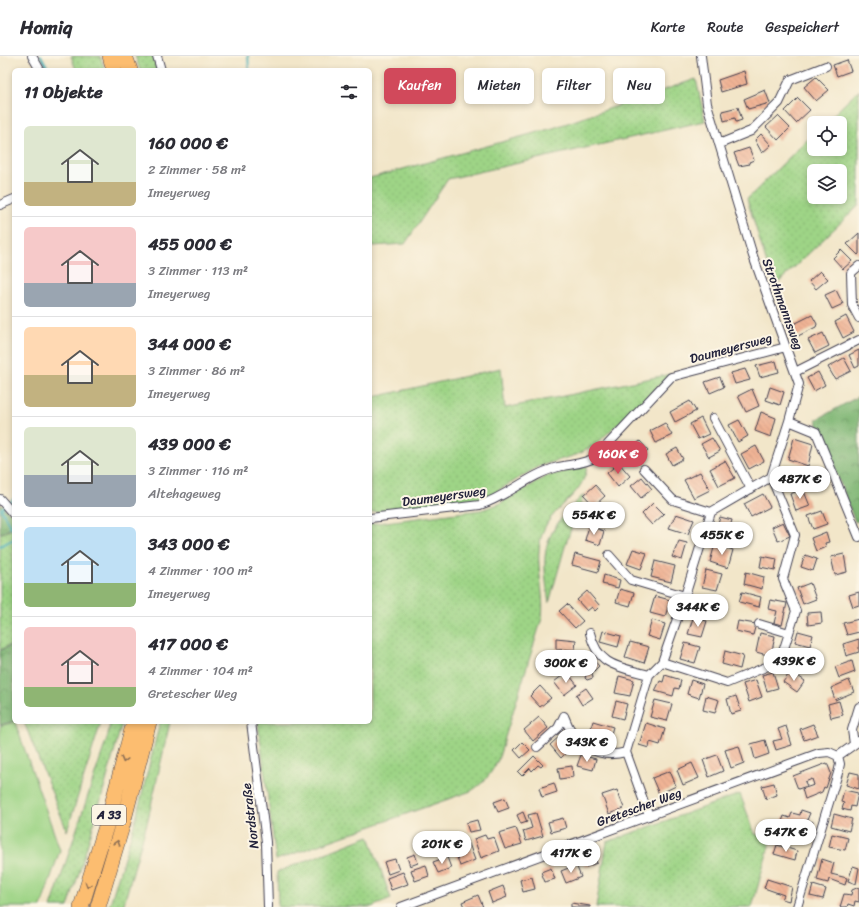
<!DOCTYPE html>
<html lang="de">
<meta charset="utf-8">
<style>
body{margin:0;font-family:Sriracha,sans-serif;background:#f2f2f3;color:#2b2b33;height:100vh;display:flex;flex-direction:column;font-size:15px;white-space:nowrap}
*{box-sizing:border-box;margin:0}
p{font-size:13px;color:#7c7c81}
.icon{flex:none;width:22px;height:22px;fill:none;stroke:currentColor;stroke-width:2;stroke-linecap:round;stroke-linejoin:round}
.map{position:relative;flex:1;overflow:hidden}
.sheet{position:absolute;left:12px;top:12px;width:360px;height:656px;display:flex;flex-direction:column;background:#fff;border-radius:6px;box-shadow:0 2px 6px #0003}
.sheet>*{flex:none}
.top-card{position:absolute;left:384px;top:12px;width:380px;height:36px;display:flex;gap:8px}
.fabs{position:absolute;left:807px;top:60px;display:grid;gap:8px}
.fabs a{display:grid;place-items:center;width:40px;height:40px;border-radius:6px;background:#fff;box-shadow:0 2px 6px #0003;font-size:20px}
.price{position:absolute;translate:-50% -34px;padding:0 9px;border-radius:14px;background:#fff;color:#222;font-size:13px;line-height:26px;filter:drop-shadow(0 1px 2px #0008)}
.price::after{content:'';position:absolute;left:50%;top:24px;width:12px;height:9px;margin-left:-6px;background:inherit;clip-path:polygon(0 0,100% 0,50% 100%)}
.price.active{background:#d1495b;color:#fff}
ul{padding:0;list-style:none}
li{display:flex;align-items:center;gap:12px;height:100px;padding:0 12px}
li+li{border-top:1px solid #e1e1e2}
li span{display:grid;place-items:center;flex:none;width:112px;height:80px;border-radius:6px;color:#555}
li>.icon{margin-inline-start:auto}
span .icon{width:48px;height:48px;fill:#fffc;stroke-width:1}
li b{font-size:17px}
h2{display:flex;justify-content:space-between;align-items:center;height:48px;padding:0 12px;font-size:17px}
.pill{padding:0 14px;border-radius:6px;background:#fff;box-shadow:0 2px 6px #0003;font-size:14px;line-height:36px}
.pill.active{background:#d1495b;color:#fff}
header{display:flex;align-items:center;gap:24px;box-sizing:border-box;height:56px;padding:0 20px;background:#fff;border-bottom:1px solid #e1e1e2}
header strong{font-size:19px}
nav{display:flex;gap:22px;margin-inline-start:auto;font-size:14px}
.map>svg:first-child{display:block}
</style>
<header>
<strong>Homiq</strong>
<nav><a>Karte</a><a>Route</a><a>Gespeichert</a></nav>
</header>
<div class="map">
<svg width="859" height="851" viewBox="0 0 859 851">
<defs>
<pattern id="grass-dots" width="8" height="8" patternUnits="userSpaceOnUse"><rect width="8" height="8" fill="#9ed486"/><path d="M2 2h.1M6 6h.1" fill="none" stroke="#88b675" stroke-width="1.8" stroke-linecap="round"/></pattern>
<pattern id="forest-crowns" width="20" height="18" patternUnits="userSpaceOnUse"><rect width="20" height="18" fill="#7eb673"/><path d="M2 6a3 3 0 1 1 6 0M12 15a3 3 0 1 1 6 0" fill="none" stroke="#679460"/></pattern>
<pattern id="building-back-hatch" width="6" height="6" patternUnits="userSpaceOnUse"><rect width="6" height="6" fill="#f0b495"/><path d="M-1 5l2 2M0 0l6 6M5-1l2 2" fill="none" stroke="#ce9a81"/></pattern>
</defs>
<rect width="100%" height="100%" fill="#fcf5e5"/>
<filter id="ink" filterUnits="userSpaceOnUse"><feTurbulence type="fractalNoise" baseFrequency=".025" numOctaves="2"/><feDisplacementMap in="SourceGraphic" scale="8" xChannelSelector="R" yChannelSelector="G"/><feConvolveMatrix kernelMatrix="1 2 1 2 8 2 1 2 1" color-interpolation-filters="sRGB"/></filter>
<filter id="wash" filterUnits="userSpaceOnUse"><feTurbulence type="fractalNoise" baseFrequency=".012" numOctaves="4" result="noise"/><feDisplacementMap in="SourceGraphic" scale="16" xChannelSelector="R" yChannelSelector="G"/><feGaussianBlur stdDeviation="0.9" result="paint"/><feColorMatrix in="noise" values="0 0 0 0 0 0 0 0 0 0 0 0 0 0 0 0 0 1.4 0 .05"/><feComposite in="paint" operator="in"/></filter>
<g filter="url(#wash)">
<rect width="100%" height="100%" fill="#f2e6c9"/>
<path fill="url(#grass-dots)" stroke="#607b60" fill-rule="evenodd" d="M71,0h29l5,14h-29z
M135,0h18l4,14h-17z
M696,23l9,42 -257,58 -43,65 -33,2 -2,-68 183,-50z
M859,34v115l-85,82 -27,-88 67,-66v16h26v-26h-15zM814,115h26v26h-26z
M501,312l4,40 166,-34 -77,72 -18,9 -37,11 -48,29 -13,5 -108,13v-115z
M587,410c-3,28 -28,37 -41,59 -16,30 0,62 -4,93l-44,142c-7,14 -14,23 -27,31l-195,69 -18,-138h112v-198l111,-14 18,-6 48,-28z
M584,438l-18,49 -17,60c-9,-57 -6,-68 35,-109z
M13,473l1,114 -14,7v-116z
M24,666h77l-34,109z
M110,666h12c-16,62 -34,124 -54,185h-17l57,-172z
M160,666h10l-22,97 -25,88h-14l26,-85z
M740,738l15,40 16,5 -19,68h-156l11,-65z
M369,780l22,63 -20,8h-93l-1,-35z"/>
<path fill="url(#forest-crowns)" stroke="#506c57" d="M859,340v125l-4,1 -39,-102z
M0,448l14,12v13l-1,-1 -13,5z
M14,588v77l-14,4v-74z"/>
<path fill="#9ed486" stroke="#607b60" d="M15,666l45,128 -19,57h-41v-181z"/>
<g fill="none" stroke-linecap="round" stroke-linejoin="round">
<path stroke="#3aabb4" stroke-width="2.5" d="M41,0l8,14
M248,0l1,14
M11,472l-10,-19 13,-10
M0,490l14,-7"/>
</g>
<g id="blocks">
<path fill="url(#building-back-hatch)" d="M847,4l4,11 -14,5 -4,-11z
M744,15l3,13 -26,8 -3,-12z
M816,21l13,13 -13,11 -12,-14z
M765,34l5,13 -22,6 -4,-10z
M798,42l12,12 -14,13 -11,-12z
M738,51l4,13 -6,2 -1,-4 -11,3 -2,-10z
M778,60l12,12 -12,12 -12,-13z
M761,78l10,11 -9,8 -7,-13z
M749,92l5,12 -5,2 1,2 -11,2 -5,-13z
M859,177v21l-1,1 -11,-11z
M841,194l11,11 -9,8 -10,-11z
M820,215l8,8 -12,10 -7,-8z
M836,234l7,14 -11,5 -7,-14z
M812,259l5,9 -1,3 -20,10 -6,-11z
M846,260l8,16 -11,6 -8,-16z
M823,277l6,13 -14,7 -7,-13z
M859,294v16l-4,2 -6,-13z
M844,302l7,13 -16,8 -7,-12z
M776,305l3,11 -19,5 -4,-11z
M745,313l5,11 -15,4 -4,-11z
M818,316l7,13 -11,6 -7,-13z
M720,321l4,10 -14,6 -5,-11z
M770,331l14,5 -4,13 -14,-5z
M752,333l7,17 -13,6 -8,-16z
M690,345l6,10 -21,11 -5,-10z
M761,356l15,6 -5,19 -16,-6z
M701,362l8,16 -11,5 -8,-15z
M739,364l9,16 -10,6 -9,-17z
M665,367l7,12 -16,8 -6,-12z
M712,382l8,13 -11,6 -8,-13z
M794,382l19,6 -5,22 -20,-7z
M640,385l8,9 -9,9 -9,-10z
M756,390l8,15 -15,8 -8,-15z
M677,392l6,11 -11,6 -6,-11z
M725,405l10,17 -16,8 -9,-17z
M619,407l11,13 -12,11 -11,-14z
M796,415l4,10 -13,5 -4,-10z
M700,416l10,18 -16,8 -10,-18z
M642,421l10,12 -11,9 -10,-12z
M595,429l10,11 -11,10 -10,-11z
M803,433l7,17 -14,5 -6,-17z
M763,438l7,13 -19,10 -7,-13z
M611,447l9,10 -10,9 -9,-10z
M653,447l11,11 -12,11 -10,-11z
M822,455l5,13 -14,5 -5,-13z
M676,458l18,6 -6,14 -19,-6z
M720,461l12,3 -4,14 -12,-3z
M783,466l7,14 -12,5 -6,-14z
M589,470l15,5 -4,14 -15,-5z
M826,476l3,10 -4,1 1,4 -10,4 -5,-13z
M679,485l8,2 -5,17 -10,-3z
M715,488l18,6 -5,18 -18,-6z
M633,493l14,4 -6,16 -14,-5z
M575,498l26,7 -3,11 -26,-7z
M844,498l3,18 -12,3 -4,-18z
M805,499l12,4 -4,12 -12,-4z
M762,500l15,3 -2,11 -15,-3z
M655,505l20,5 -4,16 -20,-5z
M706,514l16,4 -5,16 -15,-3z
M746,516l18,5 -2,12 -18,-5z
M604,519l16,5 -2,8 -16,-4z
M810,527l6,16 -13,5 -6,-16z
M620,533l14,4 -4,13 -14,-4z
M587,535l13,15 -5,5 -3,-4 -5,4 -10,-11z
M742,536l19,5 -2,10 -20,-5z
M859,536v13l-6,2 -4,-12z
M699,539l13,4 -5,15 -12,-4z
M655,540l15,4 -5,17 -15,-4z
M770,544l17,3 -5,22 -8,-2 3,-12 -9,-2z
M567,548l16,17 -8,7 -16,-17z
M821,556l1,11 -14,2 -1,-12z
M693,562l14,3 -5,16 -14,-3z
M859,563v13l-12,3 -4,-12z
M652,564l13,4 -5,16 -13,-4z
M738,565l18,3 -3,11 -17,-4z
M603,575l18,5 -3,11 -18,-5z
M798,575l15,4 -3,11 -15,-4z
M760,577l15,3 -4,20 -15,-4z
M556,582l20,2 -1,10 -19,-1z
M859,583v13l-13,4 -3,-12z
M630,586l19,5 -5,16 -19,-6z
M685,587l15,4 -5,16 -15,-4z
M797,594l14,12 -8,8 -13,-11z
M725,595l18,5 -3,13 -18,-5z
M547,598l13,12 -8,8 -13,-11z
M589,599l10,11 -7,7 1,5 -6,2 -2,-2 2,-5 -8,-10z
M852,605l3,11 -16,6 -4,-11z
M791,615l14,10 -8,11 -14,-10z
M567,616l10,13 -13,10 -10,-13z
M773,616l5,16 -11,3 -5,-16z
M665,619l16,5 -2,9 -4,-1 -2,8 -18,-5 5,-10 3,1z
M619,620l15,4 -4,16 -15,-3z
M691,624l12,4 -4,14 -12,-4z
M756,624l6,17 -13,5 -6,-18z
M849,624l5,12 -19,8 -4,-12z
M540,630l11,12 -11,9 -10,-11z
M586,632l7,10 -11,7 -6,-10z
M706,640l13,4 -4,13 -12,-3z
M736,640l5,15 -10,3 -4,-15z
M655,644l17,4 -5,17 -17,-4z
M616,645l11,3 -4,15 -11,-3z
M839,645l4,14 -12,3 -3,-14z
M539,661l9,11 -15,13 -9,-11z
M593,665l20,6 -5,17 -20,-6z
M646,667l19,6 -5,16 -10,-3 -1,6 -10,-3z
M813,668l5,11 -14,5 -4,-11z
M786,670l6,19 -16,5 -3,-9 9,-2 -4,-10z
M562,678l11,12 -12,12 -11,-13z
M765,684l4,14 -14,5 -4,-15z
M522,686l8,8 -9,8 -7,-8z
M739,690l5,17 -13,5 -6,-18z
M581,699l15,4 -3,11 -16,-4z
M717,699l6,16 -14,6 -6,-17z
M534,700l9,9 -2,2 -3,-2 -6,6 -2,-3 -8,8 -4,-4z
M692,707l7,15 -16,7 -6,-15z
M827,707l4,10 -5,15 -2,-1 -2,5 -17,7 -3,-10 12,-4 -2,-6 -7,3 2,4 -9,3 -5,-13z
M572,710l1,11 -13,2 -2,-11z
M670,715l6,15 -17,8 -7,-16z
M850,716l9,2v15l-13,-4z
M554,727l3,9 -15,5 -3,-9z
M774,727l3,12 -11,4 -4,-13z
M617,734l7,18 -15,6 -7,-19z
M844,734l14,3 -3,14 -4,-1 -1,5 -8,-2 2,-6 -3,-1z
M505,742l4,10 -11,4 -4,-10z
M801,754l9,3 -3,7 6,2 -3,11 -10,-3v-3l-9,-3 -2,6 -9,-3 4,-11 6,2 2,-5 8,2z
M523,756l4,10 -6,2 -4,-9z
M536,757l7,23 -17,5 -3,-10 9,-3 -4,-13z
M834,758l18,5 -3,12 -18,-5z
M563,762l3,10 -15,4 -3,-10z
M477,764l3,10 -11,2 -3,-9z
M516,772l6,16 -17,5 -6,-16z
M832,778l16,4 -3,12 -16,-3z
M485,779l2,4 7,-2 5,14 -18,7 -7,-19z
M468,785l7,19 -15,6 -4,-12 6,-1 -3,-8z
M442,788l3,7 -9,3 -2,-7z
M777,789l20,6 -2,9 -21,-6z
M592,796l5,11 -11,4 -4,-11z
M415,798l3,9 -8,3 -3,-9z
M447,801l4,11 -13,5 -5,-11z
M395,803l4,11 -11,4 -4,-12z
M822,803l12,4 -3,11 16,4 -2,7 -16,-6 -1,4 -11,-3z
M426,809l3,11 -14,5 -4,-11z
M576,809l5,12 -15,6 -5,-12z
M853,810l6,2 -3,16 -8,-3z
M551,812l4,11 -10,3 -4,-10z
M403,816l5,12 -17,6 -4,-12z
M532,821l3,12 -12,3 -3,-12z
M767,823l25,8 -3,14 -7,-2 2,-4 -20,-7z
M813,829l13,4 -3,10 -13,-3z
M503,830l4,11 -15,6 -4,-11z
M859,831v15l-4,-1 -1,5 -6,-2 -1,3h-7l4,-13 7,1 1,-5z
M478,839l5,12h-19l-2,-5z
M571,847l19,3v1h-19z"/>
</g>
</g>
<g filter="url(#ink)">
<use href="#blocks" fill-opacity="0" stroke="#413f50" stroke-width="1"/>
<g fill="none" stroke-linecap="round" stroke-linejoin="round">
<defs>
<path id="street" d="M32,0l8,14
M157,0l4,14
M701,0l6,48 46,152 46,128 -10,37 27,11 43,105
M719,88l32,-13 28,-28 11,-23 36,-14
M0,149l14,-6
M859,210l-8,7 1,32 7,13
M795,316l64,-32
M713,362l38,71
M644,413l29,31 38,12
M0,443l14,16
M370,462l110,-13c28,-9 50,-31 78,-38 13,-3 27,-3 38,-10l75,-80 115,-30
M609,499l22,25 54,16
M759,568l30,9
M590,577c8,34 30,34 59,42
M662,606l65,21 53,-22 16,-50 -13,-32 12,-44 -24,-58
M564,660c10,28 33,44 62,36
M251,666l15,120 2,65
M854,688l-2,-14 7,-23
M537,691l21,-19 6,-12
M838,700l21,-15
M649,760l-23,-64 23,-77 13,-13 23,-66 26,-84 60,-35 18,-56
M401,851l418,-154 10,-1 9,4
M797,851l41,-134 2,-9 -2,-8"/>
<path id="highway" d="M110,0l4,14
M125,0l5,14
M81,851l27,-87 26,-98
M98,851l25,-84 26,-101"/>
</defs>
<use href="#street" stroke="#413f50" stroke-width="10"/>
<use href="#highway" stroke="#413f50" stroke-width="16"/>
<use href="#street" stroke="#fff" stroke-width="8"/>
<use href="#highway" stroke="#fcbd6f" stroke-width="15"/>
</g>
<defs><path id="oneway-chevron" d="M-2-3.5L2.5 0L-2 3.5" fill="none" stroke-width="1.6" stroke-linecap="round" stroke-linejoin="round"/></defs>
<g stroke="#8f7055">
<use href="#oneway-chevron" transform="translate(124 704) rotate(105)"/>
<use href="#oneway-chevron" transform="translate(117 787) rotate(-73)"/>
<use href="#oneway-chevron" transform="translate(88 829) rotate(107)"/>
</g>
</g>
<g text-anchor="middle" dominant-baseline="central" stroke-width="4" stroke-linejoin="round" paint-order="stroke">
<rect fill="#fcf5e5" stroke="#63616e" stroke-width="1" x="92" y="749" width="34" height="20" rx="3"/>
<g font-size="12" font-weight="bold" fill="#22223b">
<text x="109" y="759">A 33</text>
</g>
<g font-size="13" fill="#22223b" stroke="#fcf5e5">
<text transform="translate(783 248) rotate(70)">Strothmannsweg</text>
<text transform="translate(731 292) rotate(-15)">Daumeyersweg</text>
<text transform="translate(444 440) rotate(-8)">Daumeyersweg</text>
<text transform="translate(639 751) rotate(-20)">Gretescher Weg</text>
<text transform="translate(250 760) rotate(-97)">Nordstraße</text>
</g>
</g>
</svg>
<div class="fabs">
<a><svg class="icon" aria-label="locate" viewBox="0 0 24 24"><circle cx="12" cy="12" r="6"/><path d="M12 2v4M12 18v4M2 12h4M18 12h4"/></svg></a>
<a><svg class="icon" aria-label="layers" viewBox="0 0 24 24"><path d="M12 4l9 5-9 5-9-5zM3 14l9 5 9-5"/></svg></a>
</div>
<b class="price active" style="left:618px;top:419px">160K €</b>
<b class="price" style="left:800px;top:444px">487K €</b>
<b class="price" style="left:594px;top:480px">554K €</b>
<b class="price" style="left:722px;top:500px">455K €</b>
<b class="price" style="left:698px;top:572px">344K €</b>
<b class="price" style="left:794px;top:626px">439K €</b>
<b class="price" style="left:566px;top:628px">300K €</b>
<b class="price" style="left:587px;top:707px">343K €</b>
<b class="price" style="left:786px;top:797px">547K €</b>
<b class="price" style="left:442px;top:809px">201K €</b>
<b class="price" style="left:571px;top:818px">417K €</b>
<div class="top-card">
<a class="pill active">Kaufen</a>
<a class="pill">Mieten</a>
<a class="pill">Filter</a>
<a class="pill">Neu</a>
</div>
<section class="sheet">
<h2>11 Objekte<svg class="icon" aria-label="filters" viewBox="0 0 24 24"><path d="M4 7h16M4 17h16"/><circle cx="9" cy="7" r="2"/><circle cx="15" cy="17" r="2"/></svg></h2>
<ul>
<li><span style="background:linear-gradient(#dfe7d0 70%,#c2b280 0)"><svg class="icon" aria-label="home" viewBox="0 0 24 24"><path d="M3 11l9-7 9 7M6 9v11h12V9"/></svg></span><div><b>160 000 €</b><p>2 Zimmer · 58 m²</p><p>Imeyerweg</p></div></li>
<li><span style="background:linear-gradient(#f6c9c9 70%,#9aa5b1 0)"><svg class="icon" aria-label="home" viewBox="0 0 24 24"><path d="M3 11l9-7 9 7M6 9v11h12V9"/></svg></span><div><b>455 000 €</b><p>3 Zimmer · 113 m²</p><p>Imeyerweg</p></div></li>
<li><span style="background:linear-gradient(#ffd9b3 60%,#c2b280 0)"><svg class="icon" aria-label="home" viewBox="0 0 24 24"><path d="M3 11l9-7 9 7M6 9v11h12V9"/></svg></span><div><b>344 000 €</b><p>3 Zimmer · 86 m²</p><p>Imeyerweg</p></div></li>
<li><span style="background:linear-gradient(#dfe7d0 60%,#9aa5b1 0)"><svg class="icon" aria-label="home" viewBox="0 0 24 24"><path d="M3 11l9-7 9 7M6 9v11h12V9"/></svg></span><div><b>439 000 €</b><p>3 Zimmer · 116 m²</p><p>Altehageweg</p></div></li>
<li><span style="background:linear-gradient(#bfe0f5 70%,#8fb573 0)"><svg class="icon" aria-label="home" viewBox="0 0 24 24"><path d="M3 11l9-7 9 7M6 9v11h12V9"/></svg></span><div><b>343 000 €</b><p>4 Zimmer · 100 m²</p><p>Imeyerweg</p></div></li>
<li><span style="background:linear-gradient(#f6c9c9 75%,#8fb573 0)"><svg class="icon" aria-label="home" viewBox="0 0 24 24"><path d="M3 11l9-7 9 7M6 9v11h12V9"/></svg></span><div><b>417 000 €</b><p>4 Zimmer · 104 m²</p><p>Gretescher Weg</p></div></li>
</ul>
</section>
</div>
